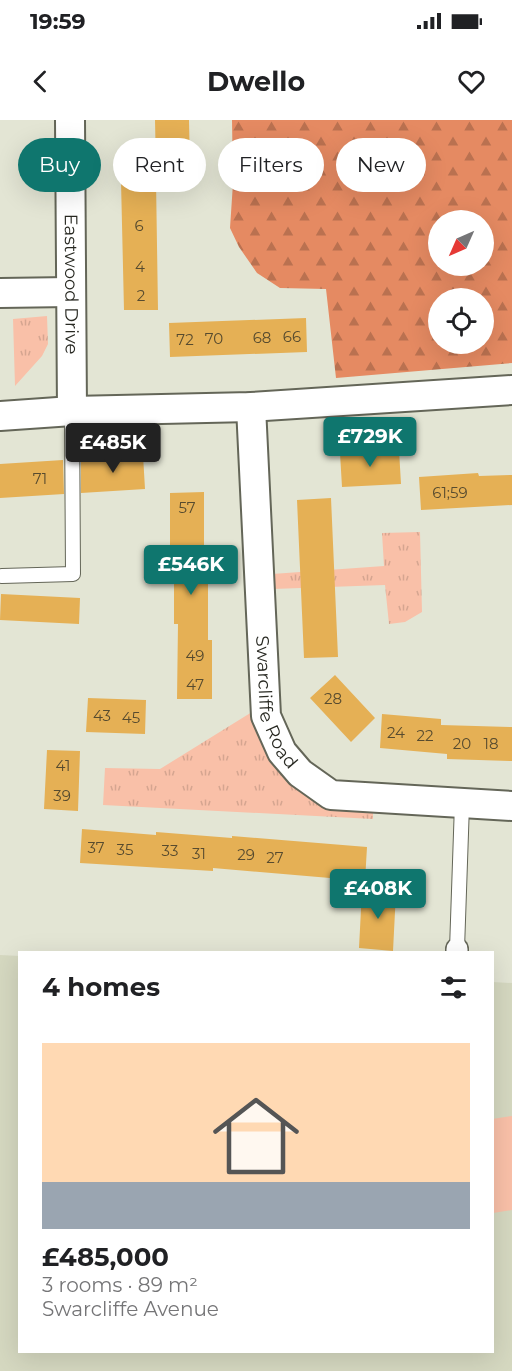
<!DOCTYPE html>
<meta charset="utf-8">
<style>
body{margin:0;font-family:Montserrat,sans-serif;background:#f2f2f2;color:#202124;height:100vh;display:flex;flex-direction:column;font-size:22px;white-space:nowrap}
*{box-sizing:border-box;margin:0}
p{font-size:20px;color:#757577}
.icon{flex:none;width:33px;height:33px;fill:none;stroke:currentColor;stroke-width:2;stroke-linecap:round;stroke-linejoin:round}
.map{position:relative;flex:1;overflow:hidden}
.side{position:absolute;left:18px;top:831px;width:476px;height:402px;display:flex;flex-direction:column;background:#fff;border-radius:0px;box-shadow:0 6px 24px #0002}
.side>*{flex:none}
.banner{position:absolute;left:18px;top:18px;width:477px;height:54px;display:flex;gap:12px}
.needle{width:39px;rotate:225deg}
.controls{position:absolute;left:428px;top:90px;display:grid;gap:12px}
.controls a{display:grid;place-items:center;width:66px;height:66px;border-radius:50%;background:#fff;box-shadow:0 6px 24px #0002;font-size:30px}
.price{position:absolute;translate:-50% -51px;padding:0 14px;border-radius:6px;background:#0f766e;color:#fff;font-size:20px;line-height:39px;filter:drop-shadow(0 2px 3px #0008)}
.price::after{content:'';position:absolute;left:50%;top:36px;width:18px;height:14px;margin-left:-9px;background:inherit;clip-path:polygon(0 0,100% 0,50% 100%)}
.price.current{background:#222;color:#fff}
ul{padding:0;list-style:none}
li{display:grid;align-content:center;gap:12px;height:318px;padding:0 24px}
li span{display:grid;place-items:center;height:186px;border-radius:0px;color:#555}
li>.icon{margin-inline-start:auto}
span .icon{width:108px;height:108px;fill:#fffc;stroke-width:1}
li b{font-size:26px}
h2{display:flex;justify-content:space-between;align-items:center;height:72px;padding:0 24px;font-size:26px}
.tag{padding:0 21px;border-radius:27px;background:#fff;box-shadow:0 6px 24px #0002;font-size:21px;line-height:54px}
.tag.current{background:#0f766e;color:#fff}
.status{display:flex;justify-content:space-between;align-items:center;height:42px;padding:0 30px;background:#fff;direction:ltr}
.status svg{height:16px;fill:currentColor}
header{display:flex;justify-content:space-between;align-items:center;height:78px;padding:0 24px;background:#fff;font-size:27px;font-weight:700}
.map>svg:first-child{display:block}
</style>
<div class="status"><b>19:59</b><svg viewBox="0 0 49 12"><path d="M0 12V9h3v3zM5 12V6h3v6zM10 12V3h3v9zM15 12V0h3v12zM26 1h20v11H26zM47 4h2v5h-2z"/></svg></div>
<header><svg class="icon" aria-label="back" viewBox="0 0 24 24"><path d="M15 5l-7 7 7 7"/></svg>Dwello<svg class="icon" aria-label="heart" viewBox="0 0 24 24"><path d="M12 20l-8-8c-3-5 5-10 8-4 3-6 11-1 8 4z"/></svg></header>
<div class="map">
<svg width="512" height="1251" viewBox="0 0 512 1251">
<defs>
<pattern id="grass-tufts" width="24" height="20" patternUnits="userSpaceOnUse" patternTransform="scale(1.5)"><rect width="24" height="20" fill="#f9c0a8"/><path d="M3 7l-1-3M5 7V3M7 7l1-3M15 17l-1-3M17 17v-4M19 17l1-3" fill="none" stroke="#d5a590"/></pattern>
<pattern id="forest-firs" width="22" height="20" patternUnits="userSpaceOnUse" patternTransform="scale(1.5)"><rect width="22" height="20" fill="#e58a62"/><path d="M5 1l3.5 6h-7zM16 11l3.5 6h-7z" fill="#ba7150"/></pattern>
</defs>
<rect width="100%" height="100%" fill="#e3e5d4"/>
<path fill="#d5d8c0" d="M0,835l20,1v396h472v-370l20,1v388h-512z"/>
<path fill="url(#grass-tufts)" d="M47,196l1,28 -6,12 -27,30 -2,-67z
M420,412l2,80 -17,10 -16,2 -4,-39 -112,4 -1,-15 112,-8 -2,-33z
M265,584l35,69 73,25v21l-270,-14 2,-37 55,1z"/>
<path fill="url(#forest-firs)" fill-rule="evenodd" d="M232,0h280v243l-176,15 -10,-89 -46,-1 -23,-15 -18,-26 -9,-19 3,-45zM438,100h45v46h-45zM438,178h45v46h-45z"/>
<path fill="#f9c0a8" d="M512,996v94l-19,3 -1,-94z"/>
<path fill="#e5b055" d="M155,0h34l1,47 -34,1z
M156,60l2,130h-34l-3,-129z
M306,198l1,34 -137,5 -1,-34z
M399,330l2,34 -59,3 -2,-34z
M143,335l2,34 -64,4v-34z
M63,340l1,34 -64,4v-34z
M478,353l1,3 33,-1v30l-91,5 -2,-33z
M204,372v73h4v75h4v59h-35l1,-75h-4v-73h-4v-58z
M331,378l7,159 -34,1 -7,-158z
M1,474l79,4 -1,26 -79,-4z
M335,555l40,43 -24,24 -41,-44z
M88,578l58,2 -1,34 -59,-2z
M382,594l59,5v6l71,2v34l-65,-2v-5l-67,-6z
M47,630l33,1 -2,60 -34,-2z
M82,709l74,6v-3l76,6v-2l135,11 -2,34 -152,-13v3l-133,-8z
M362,770l34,2 -3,59 -34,-3z"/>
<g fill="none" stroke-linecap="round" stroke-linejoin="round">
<defs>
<path id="service" d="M2,456l71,-2 -1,-163
M457,829l5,-145"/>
<path id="pedestrian" d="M457,832v-3"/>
<g id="minor">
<path id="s1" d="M70,0l2,291"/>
<path d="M0,173l70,-1"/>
<path id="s2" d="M251,287l15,309 16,36 18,21 31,22 181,11"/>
<path d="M0,296l72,-5 179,-4 261,-17"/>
</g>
</defs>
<use href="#service" stroke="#646658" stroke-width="16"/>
<use href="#pedestrian" stroke="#646658" stroke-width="24"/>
<use href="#minor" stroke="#646658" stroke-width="32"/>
<use href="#service" stroke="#fff" stroke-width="14"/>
<use href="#pedestrian" stroke="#fff" stroke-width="21"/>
<use href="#minor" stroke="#fff" stroke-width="28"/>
</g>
<g text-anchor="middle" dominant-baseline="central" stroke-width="5" stroke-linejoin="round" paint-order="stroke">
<g font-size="15" fill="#574b2f">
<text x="139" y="105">6</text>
<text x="140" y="146">4</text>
<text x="141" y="175">2</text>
<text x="292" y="216">66</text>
<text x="262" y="217">68</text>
<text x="214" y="218">70</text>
<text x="185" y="219">72</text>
<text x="40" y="358">71</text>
<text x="450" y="372">61;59</text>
<text x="187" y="387">57</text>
<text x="195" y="535">49</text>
<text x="195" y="564">47</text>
<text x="333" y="578">28</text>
<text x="102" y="595">43</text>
<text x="131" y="597">45</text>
<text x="396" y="612">24</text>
<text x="425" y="615">22</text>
<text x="462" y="623">20</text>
<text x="491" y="623">18</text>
<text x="63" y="645">41</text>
<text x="62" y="675">39</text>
<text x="96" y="727">37</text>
<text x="125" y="729">35</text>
<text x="170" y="730">33</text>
<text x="199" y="733">31</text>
<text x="246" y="734">29</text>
<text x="275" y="737">27</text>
</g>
<g font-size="18" fill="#282922" stroke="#e3e5d4">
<text stroke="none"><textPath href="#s1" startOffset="164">Eastwood Drive</textPath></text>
<text stroke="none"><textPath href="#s2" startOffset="298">Swarcliffe Road</textPath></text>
</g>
</g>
</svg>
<div class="controls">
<a><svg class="needle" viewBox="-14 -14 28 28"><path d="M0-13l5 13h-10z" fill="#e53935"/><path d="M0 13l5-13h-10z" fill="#757577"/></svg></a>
<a><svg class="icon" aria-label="locate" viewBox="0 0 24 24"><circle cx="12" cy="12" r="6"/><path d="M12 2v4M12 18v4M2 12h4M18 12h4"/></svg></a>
</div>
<b class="price" style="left:370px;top:348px">£729K</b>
<b class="price current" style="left:113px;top:354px">£485K</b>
<b class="price" style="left:191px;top:476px">£546K</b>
<b class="price" style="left:378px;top:800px">£408K</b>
<div class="banner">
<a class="tag current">Buy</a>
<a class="tag">Rent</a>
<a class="tag">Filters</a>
<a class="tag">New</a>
</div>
<section class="side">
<h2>4 homes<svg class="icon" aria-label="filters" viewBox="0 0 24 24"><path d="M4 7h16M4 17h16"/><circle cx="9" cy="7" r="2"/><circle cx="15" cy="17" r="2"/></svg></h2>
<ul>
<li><span style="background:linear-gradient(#ffd9b3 75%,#9aa5b1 0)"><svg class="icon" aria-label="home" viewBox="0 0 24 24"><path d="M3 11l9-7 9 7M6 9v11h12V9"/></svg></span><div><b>£485,000</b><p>3 rooms · 89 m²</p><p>Swarcliffe Avenue</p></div></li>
</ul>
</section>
</div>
